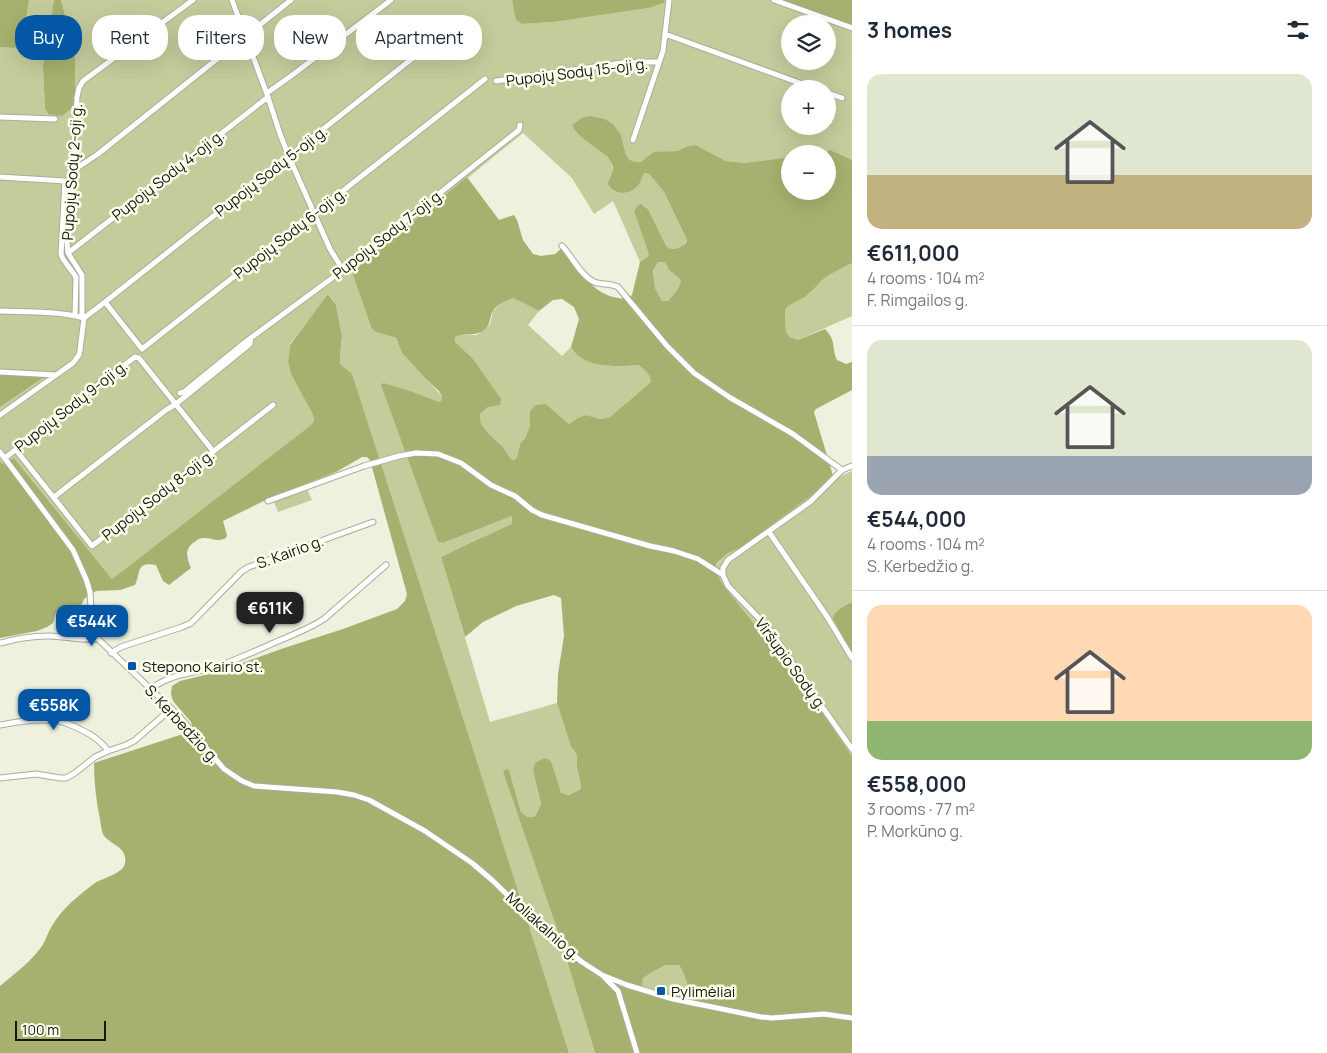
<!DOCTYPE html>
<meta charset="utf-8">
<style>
body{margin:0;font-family:Manrope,sans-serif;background:#f2f2f3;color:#1f2937;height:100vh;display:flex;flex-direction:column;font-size:19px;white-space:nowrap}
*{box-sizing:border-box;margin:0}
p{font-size:16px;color:#747a83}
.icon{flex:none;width:28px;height:28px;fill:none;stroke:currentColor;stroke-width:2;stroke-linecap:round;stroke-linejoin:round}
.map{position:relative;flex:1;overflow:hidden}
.side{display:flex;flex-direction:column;background:#fff;width:475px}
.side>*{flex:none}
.hud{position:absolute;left:15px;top:15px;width:475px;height:45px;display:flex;gap:10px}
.buttons{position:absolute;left:781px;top:15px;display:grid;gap:10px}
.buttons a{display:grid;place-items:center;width:55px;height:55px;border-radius:50%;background:#fff;box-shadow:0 5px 20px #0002;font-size:25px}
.scale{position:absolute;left:15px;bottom:12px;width:91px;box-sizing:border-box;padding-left:5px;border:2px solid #151610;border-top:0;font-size:14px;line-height:18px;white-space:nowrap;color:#151610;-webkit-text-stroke:4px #fbfeeb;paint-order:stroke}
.price{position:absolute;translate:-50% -42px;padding:0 11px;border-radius:10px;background:#0357a5;color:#fff;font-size:16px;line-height:32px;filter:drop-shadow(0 1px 2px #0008)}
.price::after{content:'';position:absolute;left:50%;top:30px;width:15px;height:11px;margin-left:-8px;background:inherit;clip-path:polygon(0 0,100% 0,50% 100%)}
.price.selected{background:#222;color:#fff}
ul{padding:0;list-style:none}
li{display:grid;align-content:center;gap:10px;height:265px;padding:0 15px}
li+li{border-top:1px solid #e0e1e3}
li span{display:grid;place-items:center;height:155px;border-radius:15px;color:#555}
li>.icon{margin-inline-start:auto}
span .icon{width:90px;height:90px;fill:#fffc;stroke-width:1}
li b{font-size:21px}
h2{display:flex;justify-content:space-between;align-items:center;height:60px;padding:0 15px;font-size:21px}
.chip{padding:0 18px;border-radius:20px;background:#fff;box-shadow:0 5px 20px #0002;font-size:18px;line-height:45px}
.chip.selected{background:#0357a5;color:#fff}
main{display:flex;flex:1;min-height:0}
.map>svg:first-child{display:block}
</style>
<main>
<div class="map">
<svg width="852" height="1053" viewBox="0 0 852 1053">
<rect width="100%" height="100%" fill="#edf1de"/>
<path fill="#c4cc9c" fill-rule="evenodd" d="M29,0h25l-8,44 -3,22 2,43 3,5 27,-12v-49l-14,-53h451l1,5 9,19 32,-2 95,-14 15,-5 1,-3h118l69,25v135l-22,-9 -5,3h-35v3l-46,6 -18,-2 -30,-16 -8,1 -11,5 -23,2 -15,9 -4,1 -5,-3 -4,-5 -5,-20 -7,-10 -9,30 6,7 2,9 -4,8 32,-3 4,-3 4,1 15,18 23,48c-2,6 -9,8 -14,10l-7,-3 -18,-38c-4,-4 -6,-5 -11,-3l-3,5 16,43 -3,3 -7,5 -27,-61 -19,13 -22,-36 -49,-45 -171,139 24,60 20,6 6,15 40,43v4l-3,2 -28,-11 -27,-8 28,86 26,73 5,1 69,-27 1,8 -41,18 -31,15 49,165 67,-19 14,44c10,11 4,10 6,20 1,8 4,13 4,22l-12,6 -9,-2 -9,-32 -18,10 8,32 -3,8 -4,6h-6l-7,-5 -12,-42 -6,2 57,166 35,115h-26l-41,-128 -188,-561v-9l2,-19 -6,-31 -7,-11 -39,50 -2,18 3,12 22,41 1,6 -3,4 -199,154 -98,-121 -12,6 -2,-3v-54l43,-30 -43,-3v-327l14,1zM790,24h38v37h-38zM790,89h38v37h-38z
M658,262h7l4,8 12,10 -3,9 -10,12h-6l-7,-13 -2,-19z
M852,263v53l-54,24 -8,-3 -4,-5 -1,-22 2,-4 18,-9 9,-8 7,-8 8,-6z
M513,298l26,13 -11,14 34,31 9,-9c12,22 46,20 68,18l10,10 2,7 -41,35 -9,2 -15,-4 -8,3 -9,6 -23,-20 -16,7v15l-5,12 -5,6 -3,13 -3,3 -3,-1 -8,-12 -13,-12 -9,-11 -1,-10 8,-7 -33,-65v-5l5,-3 17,1 13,-11 3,-13 9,-9z
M852,471v131l-16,10 -2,7 18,34v103l-47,-69 -81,-101c-4,-7 -8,-13 -8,-21l12,-12 14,-6 92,-68z
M307,489l5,11 -34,12 -4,-10z
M667,965h12c8,13 9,19 8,34l-46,-12 2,-9 8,-5z"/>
<path fill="#a6b16f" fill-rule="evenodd" d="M0,0h29l-8,44 -7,4 -14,-1z
M54,0h7l14,53v49l-3,6 -10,8 -14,-2 -3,-5 -2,-43 3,-22z
M512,0h153l-1,3 -15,5 -95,14 -32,2 -6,-4z
M783,0h69v25l-8,-2z
M590,116l15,3 9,6 7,10 5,20 4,5 5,2h5l14,-10 23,-1 11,-5 8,-1 30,16 18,2 46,-6v34h38v-37h-3l5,-4 22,10v103l-23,12 -8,6 -7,8 -9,8 -17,9 -3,4 1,22 4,5 8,3 27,-11c12,13 6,17 12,31l9,4 6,-2v28l-36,19 -2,3 20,67 -92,68 -14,6 -12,11c0,9 4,15 8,22l81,101 47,69v297h-257l-35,-115 -57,-166 3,-3 3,1 12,42 7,5h6l4,-6 3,-8 -8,-32 2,-8 10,-5 6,3 10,32 8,2 12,-6c0,-9 -3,-14 -4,-22 -2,-10 4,-9 -6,-20l-14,-44 1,-29 6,-38 -3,-38 -7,-3 -38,11 -33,16 -18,15 -24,-80 31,-15 40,-18v-8l-69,27 -5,-1 -57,-157 3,-2 27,8 28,11 3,-2v-4l-3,-5 -13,-12 -24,-26 -6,-15 -20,-6 -4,-3 -20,-57 115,-95 32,43 15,-5 3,5 6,20 10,14 8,2 14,-2 7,-6c12,15 24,36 41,45 7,4 15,5 23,6l6,-4 8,-33 7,-5 2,-3 -15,-43 3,-5 4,-2 7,5 18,37c6,6 14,2 20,-3l1,-3 -23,-48 -15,-18 -4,-1c-4,4 -3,7 -6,11 -8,12 -25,11 -31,0 1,-6 5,-11 5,-16 -1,-16 -33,-25 -41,-43l10,-7zM658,262h7l4,8 12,10 -3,9 -10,12h-6l-7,-13 -2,-18zM513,298l26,13 14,-11 9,-1 12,8 5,12 -8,28c12,22 46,20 68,18l10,10 2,7 -41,35 -9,2 -15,-4 -8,3 -9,6 -23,-20 -10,1 -6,6v15l-5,12 -5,6 -3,13 -3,3 -3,-1 -8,-12 -13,-12 -9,-11 -1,-10 8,-7 12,-2 1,-6 -28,-40 -18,-17v-5c11,-6 20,1 30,-8 6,-5 4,-12 8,-18 4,-7 13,-10 20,-13zM666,965h13c8,13 9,19 8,33l-45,-11 1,-9 8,-5z
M328,294l8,11 6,31 -2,19v9l12,10 125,388 92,291h-569v-67c14,-12 31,-24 42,-40 4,-6 6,-14 10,-20 10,-18 27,-31 43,-43 8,-5 29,-10 30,-20 3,-17 -16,-18 -22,-29 -2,-4 -2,-10 -3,-15 -4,-19 -6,-37 -6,-56l92,-30 6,-8 -1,-3 -18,-21 -2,-7 1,-8 8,-5 37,-9 67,-24 59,-19 54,-20 8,-8 2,-7 -37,-134 -3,-3h-5l-26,15 -66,26 -47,23 4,14 -1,3c-10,5 -14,-1 -23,0 -4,0 -7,3 -10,5 -9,7 -6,16 -2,25l-22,17 -6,-4 -7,-16c-20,-4 -15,7 -21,20l-15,5 -24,1 -12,8 -2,5 -4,3 -19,2 -3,3 -3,11 -6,4 -10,4 -37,7v-177l2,3 12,-6 98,121 199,-154 3,-4 -1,-6 -22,-41 -3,-12 2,-17z
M0,374l44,3 -44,30z
M852,602v51l-19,-34c1,-9 12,-13 19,-17z"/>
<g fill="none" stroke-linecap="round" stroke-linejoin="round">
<defs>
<path id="minor" d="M232,0l36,97 12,37 9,23 41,92 13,21
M774,0l78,28
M665,34l151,55
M496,81l126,-18 25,-1h11
M267,93l24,-17 100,-76
M828,93l14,5
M0,117l55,2
M633,140l30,-89 6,-51
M74,170l24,-16 193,-154
M0,177l65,4 -4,73 2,5 13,18 -1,38
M562,246c10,10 18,29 32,36 8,3 16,1 24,5l49,59 27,27 35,24 64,37 49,36
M68,253l200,-156
M105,302l37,47 343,-270
M0,311c28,1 57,0 84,7
M84,318l21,-16 342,-271 12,-7
M0,372l56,3
M180,393l4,-1 60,-49 99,-73 176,-140 1,-5
M0,415l73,-52 6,-8 1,-5 4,-32 -2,-4v-39l-14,-22 -1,-11 7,-72 3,-73 2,-9 4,-7 110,-81
M16,450l76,96 181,-141
M0,452l73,98 13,29 4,13 2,32 5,14 82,78 45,53 18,12 12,5 83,6 17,3 15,5 56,31 47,32 20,17 62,60 28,22 20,13 25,10 46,14 88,18 11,1 52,-4 28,4
M5,458l71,-57 59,-44 4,1 74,93
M852,466l-10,4 -32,32 -82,58 -5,8v7l5,11 43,45 33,50 48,68
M54,497l112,-87 10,-6 74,-60 1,-6
M268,501l96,-35 35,-10 17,-3 22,1 23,9 30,22 24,11 17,14 10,5 108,31 24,5 24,8 25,16
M769,532l59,86 24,40
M0,643c15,-4 31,-7 47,-7 12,-1 42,6 50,2
M111,653l10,-6 61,-20 9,-4 51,-52 7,-4 124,-45
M151,689c20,-16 45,-16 68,-23 22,-8 43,-18 64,-27 14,-6 29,-12 41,-20l62,-54
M0,725c18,-4 45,-7 63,-3 10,3 19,8 28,13 7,5 13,9 17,16
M0,778l36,-4 24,4h6l9,-5 20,-16 13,-6 18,-6 8,-4 37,-32
M604,977l14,14 19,62"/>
</defs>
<use href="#minor" stroke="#aaad9b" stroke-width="7"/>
<use href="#minor" stroke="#fff" stroke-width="5"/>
</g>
<g fill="#0357a5" stroke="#fbfeeb" stroke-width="2">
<rect x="127" y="661" width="10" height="10" rx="2.5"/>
<rect x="656" y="986" width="10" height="10" rx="2.5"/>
</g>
<g text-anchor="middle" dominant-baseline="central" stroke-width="5" stroke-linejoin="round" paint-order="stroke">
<g font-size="15" fill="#151610" stroke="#fbfeeb">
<text transform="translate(577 72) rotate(-7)">Pupojų Sodų 15-oji g.</text>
<text transform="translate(271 171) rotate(-38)">Pupojų Sodų 5-oji g.</text>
<text transform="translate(72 172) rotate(-86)">Pupojų Sodų 2-oji g.</text>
<text transform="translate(168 175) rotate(-38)">Pupojų Sodų 4-oji g.</text>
<text transform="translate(290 233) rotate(-38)">Pupojų Sodų 6-oji g.</text>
<text transform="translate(388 234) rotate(-38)">Pupojų Sodų 7-oji g.</text>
<text transform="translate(71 406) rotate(-38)">Pupojų Sodų 9-oji g.</text>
<text transform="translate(158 495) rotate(-38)">Pupojų Sodų 8-oji g.</text>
<text transform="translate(290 552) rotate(-20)">S. Kairio g.</text>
<text transform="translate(791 664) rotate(54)">Viršupio Sodų g.</text>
<text transform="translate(182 724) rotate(47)">S. Kerbedžio g.</text>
<text transform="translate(543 926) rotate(42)">Moliakalnio g.</text>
</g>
<g font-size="15" fill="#151610" stroke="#fbfeeb" text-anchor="start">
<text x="142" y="666">Stepono Kairio st.</text>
<text x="671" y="991">Pylimėliai</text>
</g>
</g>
</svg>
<div class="buttons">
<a><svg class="icon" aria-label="layers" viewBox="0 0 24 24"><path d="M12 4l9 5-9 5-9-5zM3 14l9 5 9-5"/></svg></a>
<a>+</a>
<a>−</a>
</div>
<div class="scale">100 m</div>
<b class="price selected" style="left:270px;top:634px">€611K</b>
<b class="price" style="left:92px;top:647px">€544K</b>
<b class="price" style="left:54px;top:731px">€558K</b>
<div class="hud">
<a class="chip selected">Buy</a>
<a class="chip">Rent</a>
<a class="chip">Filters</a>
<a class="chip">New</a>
<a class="chip">Apartment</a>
</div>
</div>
<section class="side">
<h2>3 homes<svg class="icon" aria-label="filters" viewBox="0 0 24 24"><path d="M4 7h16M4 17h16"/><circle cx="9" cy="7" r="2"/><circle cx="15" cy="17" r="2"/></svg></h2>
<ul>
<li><span style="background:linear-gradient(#dfe7d0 65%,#c2b280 0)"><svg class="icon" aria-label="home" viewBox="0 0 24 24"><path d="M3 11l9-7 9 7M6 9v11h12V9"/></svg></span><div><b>€611,000</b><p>4 rooms · 104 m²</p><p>F. Rimgailos g.</p></div></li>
<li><span style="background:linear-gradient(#dfe7d0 75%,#9aa5b1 0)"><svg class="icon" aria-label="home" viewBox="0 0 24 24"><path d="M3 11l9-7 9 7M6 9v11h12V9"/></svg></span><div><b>€544,000</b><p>4 rooms · 104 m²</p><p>S. Kerbedžio g.</p></div></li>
<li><span style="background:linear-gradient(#ffd9b3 75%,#8fb573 0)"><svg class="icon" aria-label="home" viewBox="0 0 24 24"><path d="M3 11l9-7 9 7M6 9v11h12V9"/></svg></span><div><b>€558,000</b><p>3 rooms · 77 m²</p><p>P. Morkūno g.</p></div></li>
</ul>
</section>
</main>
